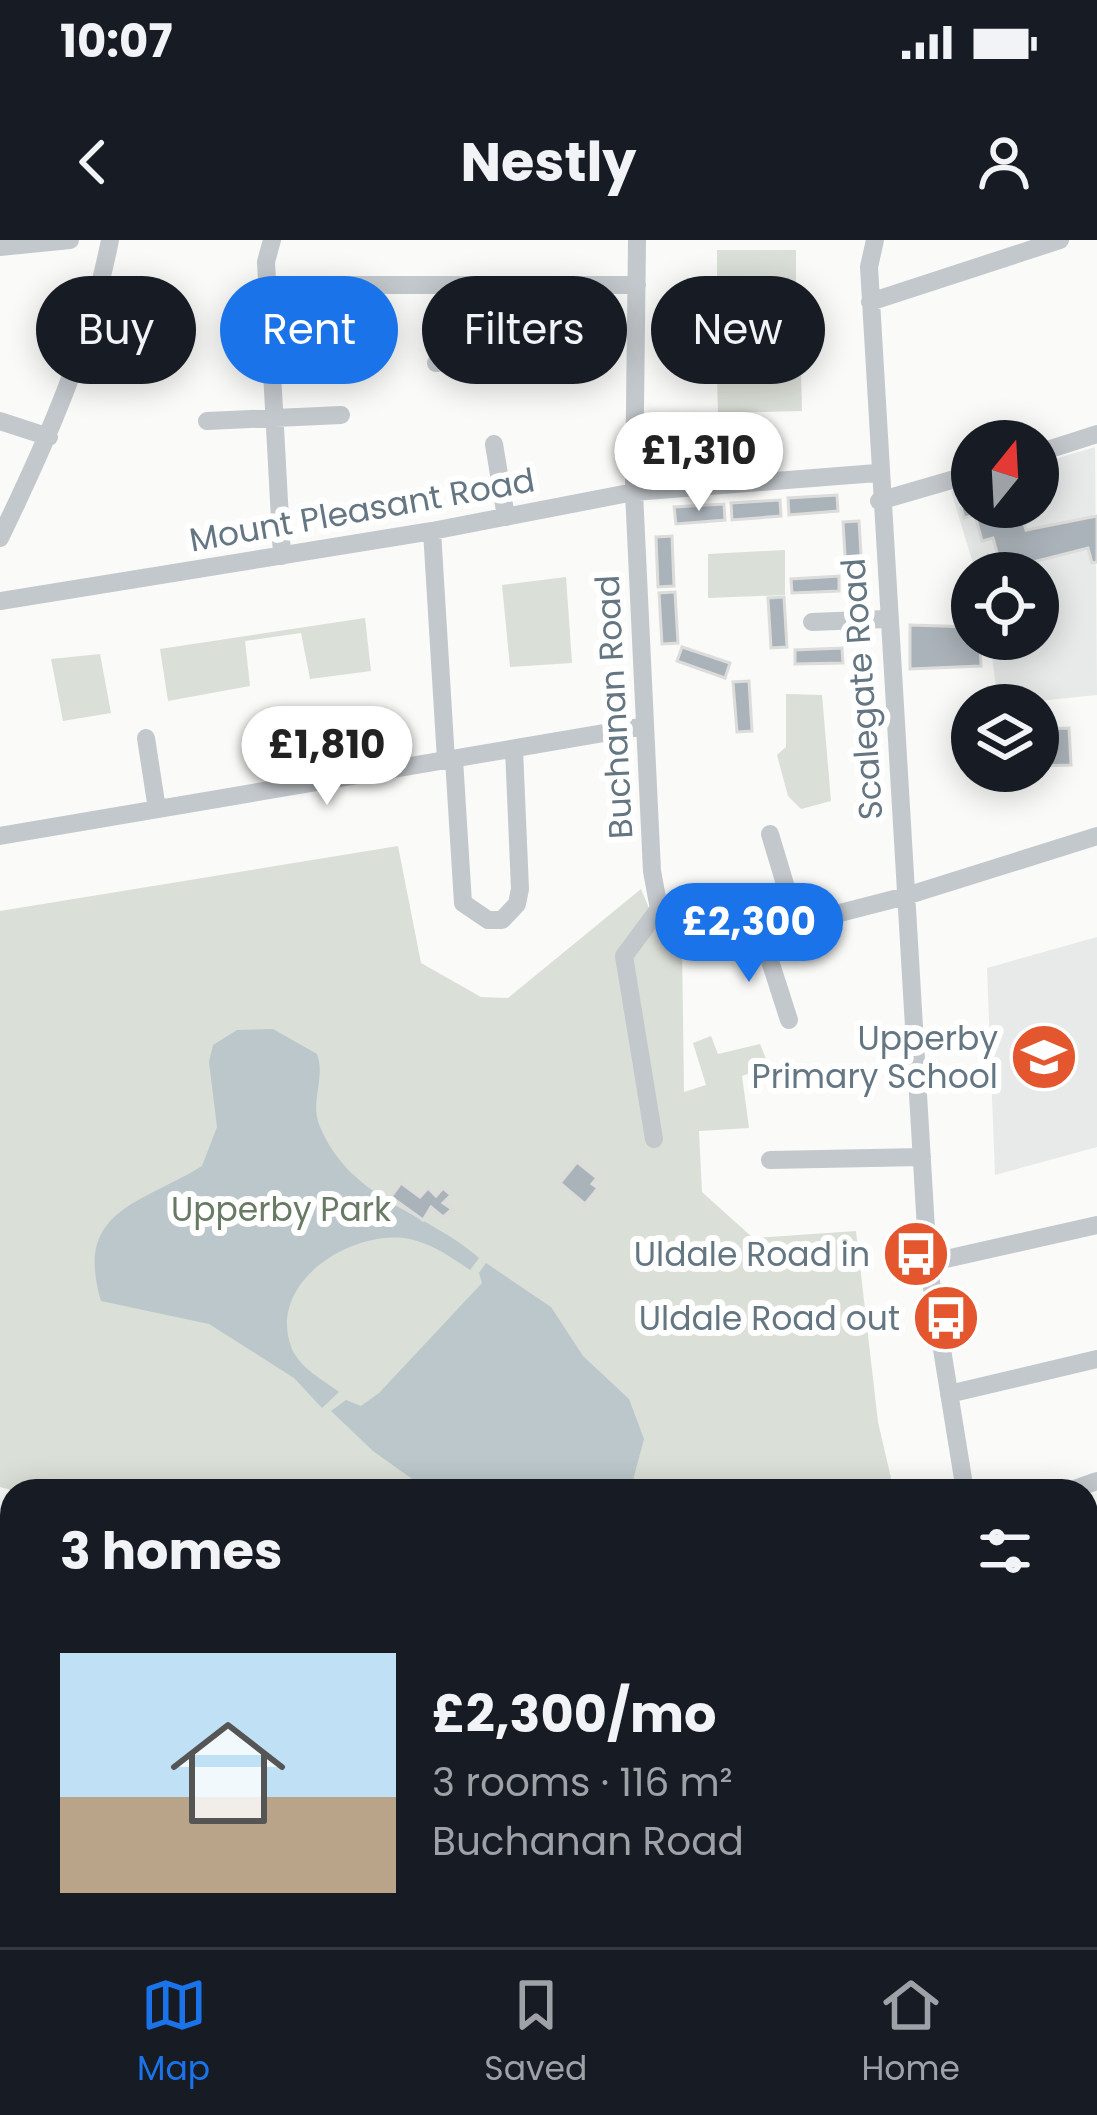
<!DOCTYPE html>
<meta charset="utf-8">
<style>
body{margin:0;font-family:Poppins,sans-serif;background:#242831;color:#f1f3f6;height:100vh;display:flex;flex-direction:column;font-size:45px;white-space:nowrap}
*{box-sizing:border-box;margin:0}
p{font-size:39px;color:#9ea1a6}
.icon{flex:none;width:66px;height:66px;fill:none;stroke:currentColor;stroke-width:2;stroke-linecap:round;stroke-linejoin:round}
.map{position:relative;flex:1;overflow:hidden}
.side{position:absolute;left:0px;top:1239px;width:1098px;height:468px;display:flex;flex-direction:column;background:#171b24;border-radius:36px 36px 0 0;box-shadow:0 6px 30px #0003}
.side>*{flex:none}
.hud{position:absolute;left:36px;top:36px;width:1026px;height:108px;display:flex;gap:24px}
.needle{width:78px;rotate:18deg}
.fabs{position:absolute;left:951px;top:180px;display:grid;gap:24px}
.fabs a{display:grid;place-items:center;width:108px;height:108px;border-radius:50%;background:#171b24;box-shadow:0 6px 30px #0003;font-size:60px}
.price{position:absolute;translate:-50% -102px;padding:0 27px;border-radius:42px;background:#fff;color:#222;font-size:39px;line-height:78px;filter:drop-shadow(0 3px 6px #0008)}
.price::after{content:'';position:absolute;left:50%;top:72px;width:36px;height:27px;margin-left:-18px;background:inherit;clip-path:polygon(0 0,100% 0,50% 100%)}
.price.on{background:#1a73e8;color:#fff}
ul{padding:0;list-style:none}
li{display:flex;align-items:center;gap:36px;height:300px;padding:0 60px}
li span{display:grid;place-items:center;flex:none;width:336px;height:240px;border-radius:0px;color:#555}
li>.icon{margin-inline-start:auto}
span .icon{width:144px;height:144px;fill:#fffc;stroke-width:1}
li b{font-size:51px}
h2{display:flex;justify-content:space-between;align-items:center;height:144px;padding:0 60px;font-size:51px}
.chip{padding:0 42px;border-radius:54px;background:#171b24;box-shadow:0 6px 30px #0003;font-size:42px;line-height:108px}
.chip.on{background:#1a73e8;color:#fff}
.status{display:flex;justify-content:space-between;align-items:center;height:84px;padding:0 60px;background:#171b24;direction:ltr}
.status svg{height:33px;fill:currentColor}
header{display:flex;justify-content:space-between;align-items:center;height:156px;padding:0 60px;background:#171b24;font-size:54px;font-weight:700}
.tab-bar{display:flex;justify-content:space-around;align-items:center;height:168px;border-top:3px solid #363941;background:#171b24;font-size:33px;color:#9ea1a6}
.tab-bar a{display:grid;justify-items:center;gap:6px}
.tab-bar .on{color:#1a73e8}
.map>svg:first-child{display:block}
</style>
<div class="status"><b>10:07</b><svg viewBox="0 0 49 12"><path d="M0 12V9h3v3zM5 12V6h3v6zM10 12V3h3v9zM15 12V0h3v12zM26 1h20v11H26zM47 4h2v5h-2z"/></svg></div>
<header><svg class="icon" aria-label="back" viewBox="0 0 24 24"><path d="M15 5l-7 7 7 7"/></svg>Nestly<svg class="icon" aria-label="person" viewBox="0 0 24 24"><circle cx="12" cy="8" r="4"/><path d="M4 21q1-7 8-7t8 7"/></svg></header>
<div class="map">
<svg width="1097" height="1707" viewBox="0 0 1097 1707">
<rect width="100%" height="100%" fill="#fafaf8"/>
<path fill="#e8e9e9" d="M1095,207l2,248 -99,10 -8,-66h48v-66h-62l-25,-82 21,-7v23h66v-43z
M1097,697v210l-102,28 -8,-207z"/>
<path fill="#dadfd7" d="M717,10h79v78h-79z
M800,97l2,74 -84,2 -2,-73z
M785,310v45l-77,3v-44z
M566,337l6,86 -62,4 -8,-82z
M365,378l6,53 -61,8 -9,-46 -56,8 5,45 -82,15 -8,-52z
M100,414l11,59 -48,8 -12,-62z
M786,454l36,1 9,106 -30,8 -13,-13 -11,-41 9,-8z
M398,606l23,117 60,34 27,1 133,-109 18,43 23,15 2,145 22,-7 -13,-42 18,-7 7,18 42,-10 9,22 -27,10 7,52 -50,3 3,61 51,46 103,-7 22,191 16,69h-879l-15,-4v-576z
M894,1695h125l-1,12h-125z"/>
<path fill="#bbc7cb" d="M273,789l44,25c9,25 -8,48 3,73 32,75 108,85 159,131l-9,12c-19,-13 -42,-29 -66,-32 -58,-6 -138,47 -112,111 9,20 30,30 47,43l-17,16 -28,-30 -85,-54 -108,-23c-27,-91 38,-96 101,-135l15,-39 -8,-65 4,-17 24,-15z
M486,1023l65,44 32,49 46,43 15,40 -14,52h-201l-56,-40 -42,-40 15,-11 15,6 18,-13 103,-110 -3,-10z"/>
<path fill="#aab3b9" stroke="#dcdcda" stroke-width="3" d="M837,255l1,16 -49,4 -1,-17z
M780,260l1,16 -49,4 -1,-17z
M724,264l1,16 -49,4 -2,-17z
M972,265l57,2 2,8 -9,2 4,13 71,-14v46l-5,1 -4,-15 -86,22 -9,-32 -11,3 -7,-26 -11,3 -3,-10z
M859,281l3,50 -16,1 -3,-50z
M672,296l2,50 -16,1 -2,-50z
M839,336v15l-47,2 -1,-14z
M675,352l3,51 -16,1 -3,-51z
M784,357l3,50 -16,1 -3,-50z
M910,385l62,2v12h8l1,27 -71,3z
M682,407l48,16 -5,15 -48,-17z
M842,408l1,15 -48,1v-14z
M749,441l3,50 -15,1 -4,-50z
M1069,488l2,37 -33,1v-37z
M577,922l20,16 -5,6 6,4 -13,16 -25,-21z
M401,943l19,14 8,-9 8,8 7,-8 8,7 -8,8 9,6 -9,8 -12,-10 -8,13 -32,-23z"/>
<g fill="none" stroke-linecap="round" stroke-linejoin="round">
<path stroke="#c3c8cc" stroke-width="18" d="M272,0l-6,22 16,294
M637,0l-3,252 18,379 7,38 23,16 45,17 179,-46 191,-60
M875,0l-6,27 59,996 37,228
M0,7l70,-7
M267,45h370
M870,62l190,-62
M436,123l77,-7 12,-17 4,-54
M0,181l49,16
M207,181l134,-6
M494,204l12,73
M1038,213l59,-19
M879,261l93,-27
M432,291l14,229
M0,298c47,-97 89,-192 110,-298
M0,361l432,-70 202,-39 243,-19
M812,382l74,-3
M292,478l11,66
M146,498l11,71
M454,519l9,144 25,17h14l15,-16 3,-15 -6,-140
M770,594l27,90
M0,596l645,-110
M761,693l28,87
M654,899l-30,-183 35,-47
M770,920l152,-3
M928,1023l169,-38
M949,1154l148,-35
M1069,1251l28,-10
M1086,1357l11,-4
M1086,1456l11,-3
M0,1506l12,-10
M0,1593l12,9
M83,1695l8,12
M235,1695l13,12
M40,1707l15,-12
M419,1707l1,-12
M595,1707l1,-12
M755,1707l5,-12
M877,1707l3,-12
M1029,1707l1,-12"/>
</g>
<defs>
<symbol id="school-disc" viewBox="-11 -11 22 22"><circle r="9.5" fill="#e4572e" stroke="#fff"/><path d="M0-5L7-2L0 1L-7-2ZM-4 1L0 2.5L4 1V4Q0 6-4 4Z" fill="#fff"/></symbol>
<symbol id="bus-disc" viewBox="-11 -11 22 22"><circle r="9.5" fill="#e4572e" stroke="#fff"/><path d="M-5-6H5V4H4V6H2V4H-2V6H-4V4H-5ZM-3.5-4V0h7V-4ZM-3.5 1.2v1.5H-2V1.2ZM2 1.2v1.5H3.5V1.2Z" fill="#fff"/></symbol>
</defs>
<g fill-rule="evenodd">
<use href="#school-disc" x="1006" y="779" width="76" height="76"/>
<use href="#bus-disc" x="878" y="976" width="76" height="76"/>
<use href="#bus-disc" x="908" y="1040" width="76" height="76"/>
</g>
<g text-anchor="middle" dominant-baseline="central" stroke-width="12" stroke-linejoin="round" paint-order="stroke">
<g font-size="33" fill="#657683" stroke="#fff">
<text transform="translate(362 270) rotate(-10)">Mount Pleasant Road</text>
<text transform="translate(862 449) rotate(-94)">Scalegate Road</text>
<text transform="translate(614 467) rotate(-93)">Buchanan Road</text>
</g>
<g font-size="33" fill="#657683" stroke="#fff" text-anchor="end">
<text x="998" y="798">Upperby<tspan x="998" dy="38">Primary School</tspan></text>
<text x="870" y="1014">Uldale Road in</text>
<text x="900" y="1078">Uldale Road out</text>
</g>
<g font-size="33" fill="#687a64" stroke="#fff">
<text x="281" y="969">Upperby Park</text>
</g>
</g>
</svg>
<div class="fabs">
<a><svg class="needle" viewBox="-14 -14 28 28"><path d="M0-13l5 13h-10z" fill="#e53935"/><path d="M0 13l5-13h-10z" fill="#9ea1a6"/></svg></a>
<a><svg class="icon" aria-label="locate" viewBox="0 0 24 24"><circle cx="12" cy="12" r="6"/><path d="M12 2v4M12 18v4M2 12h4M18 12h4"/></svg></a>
<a><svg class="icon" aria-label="layers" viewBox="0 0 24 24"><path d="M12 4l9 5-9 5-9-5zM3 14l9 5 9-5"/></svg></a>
</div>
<b class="price" style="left:699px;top:274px">£1,310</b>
<b class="price" style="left:327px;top:568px">£1,810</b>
<b class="price on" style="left:749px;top:745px">£2,300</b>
<div class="hud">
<a class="chip">Buy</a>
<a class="chip on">Rent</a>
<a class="chip">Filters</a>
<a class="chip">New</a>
</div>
<section class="side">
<h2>3 homes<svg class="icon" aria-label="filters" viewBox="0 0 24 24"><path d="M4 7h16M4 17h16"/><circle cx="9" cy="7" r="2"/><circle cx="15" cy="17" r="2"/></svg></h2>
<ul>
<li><span style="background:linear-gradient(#bfe0f5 60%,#b9a48a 0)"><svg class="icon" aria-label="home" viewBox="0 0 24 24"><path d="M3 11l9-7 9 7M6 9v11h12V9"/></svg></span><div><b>£2,300/mo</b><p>3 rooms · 116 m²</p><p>Buchanan Road</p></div></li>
</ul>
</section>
</div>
<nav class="tab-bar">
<a class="on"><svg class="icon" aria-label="map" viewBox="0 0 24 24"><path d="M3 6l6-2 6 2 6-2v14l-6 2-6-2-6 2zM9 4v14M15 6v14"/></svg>Map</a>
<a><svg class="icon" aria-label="saved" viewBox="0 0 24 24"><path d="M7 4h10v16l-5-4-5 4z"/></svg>Saved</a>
<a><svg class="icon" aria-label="home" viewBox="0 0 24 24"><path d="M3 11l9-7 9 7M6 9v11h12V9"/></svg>Home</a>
</nav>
